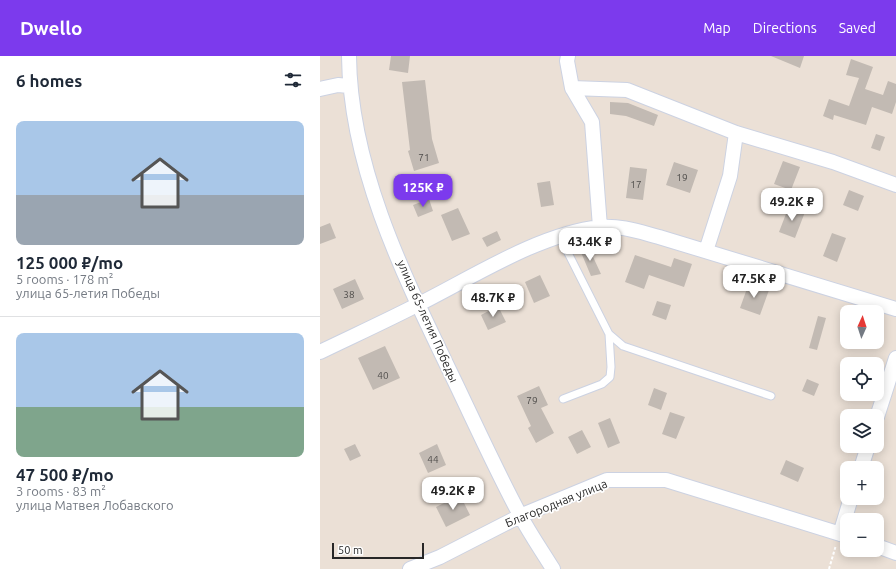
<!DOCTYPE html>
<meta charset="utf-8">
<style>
body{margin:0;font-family:Ubuntu,sans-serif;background:#f2f2f3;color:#1f2937;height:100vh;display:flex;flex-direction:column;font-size:15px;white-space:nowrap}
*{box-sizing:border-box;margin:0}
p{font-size:13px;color:#747a83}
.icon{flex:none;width:22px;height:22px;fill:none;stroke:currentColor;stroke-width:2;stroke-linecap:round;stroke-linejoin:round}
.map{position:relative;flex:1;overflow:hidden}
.sheet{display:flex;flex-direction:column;background:#fff;width:320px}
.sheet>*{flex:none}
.needle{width:26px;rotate:3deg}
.buttons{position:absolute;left:520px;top:249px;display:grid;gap:8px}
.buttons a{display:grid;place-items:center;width:44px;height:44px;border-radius:8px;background:#fff;box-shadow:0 2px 10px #0003;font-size:20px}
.scale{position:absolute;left:12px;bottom:10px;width:92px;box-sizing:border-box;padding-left:4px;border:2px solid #272727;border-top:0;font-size:11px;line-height:14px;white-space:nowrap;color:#272727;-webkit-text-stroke:3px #fff;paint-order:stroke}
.price{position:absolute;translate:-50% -34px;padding:0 9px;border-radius:8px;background:#fff;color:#222;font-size:13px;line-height:26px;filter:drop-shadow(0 1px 2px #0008)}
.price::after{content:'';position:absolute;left:50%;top:24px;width:12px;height:9px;margin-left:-6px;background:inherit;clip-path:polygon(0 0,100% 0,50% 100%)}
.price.on{background:#7c3aed;color:#fff}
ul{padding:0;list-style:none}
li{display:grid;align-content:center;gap:8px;height:212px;padding:0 16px}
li+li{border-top:1px solid #e0e1e3}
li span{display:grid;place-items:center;height:124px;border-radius:8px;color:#555}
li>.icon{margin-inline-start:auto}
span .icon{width:72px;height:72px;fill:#fffc;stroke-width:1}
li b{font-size:17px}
h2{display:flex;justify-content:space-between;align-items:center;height:48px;padding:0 16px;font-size:17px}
header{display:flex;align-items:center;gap:24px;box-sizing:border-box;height:56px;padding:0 20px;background:#7c3aed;color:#fff}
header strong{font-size:19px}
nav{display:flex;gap:22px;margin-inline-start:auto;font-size:14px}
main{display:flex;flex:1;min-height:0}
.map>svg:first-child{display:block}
</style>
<header>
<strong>Dwello</strong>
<nav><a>Map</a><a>Directions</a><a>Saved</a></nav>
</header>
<main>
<section class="sheet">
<h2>6 homes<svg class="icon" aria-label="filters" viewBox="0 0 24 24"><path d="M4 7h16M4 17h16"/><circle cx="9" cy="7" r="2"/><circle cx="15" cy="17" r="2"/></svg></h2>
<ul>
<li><span style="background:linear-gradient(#a9c7e8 60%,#9aa5b1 0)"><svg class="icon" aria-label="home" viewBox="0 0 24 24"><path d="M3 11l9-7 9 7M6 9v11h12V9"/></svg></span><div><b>125 000 ₽/mo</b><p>5 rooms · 178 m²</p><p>улица 65-летия Победы</p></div></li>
<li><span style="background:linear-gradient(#a9c7e8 60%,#7fa58c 0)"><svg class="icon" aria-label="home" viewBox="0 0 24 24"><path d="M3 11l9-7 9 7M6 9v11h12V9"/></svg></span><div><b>47 500 ₽/mo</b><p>3 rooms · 83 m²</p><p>улица Матвея Лобавского</p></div></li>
</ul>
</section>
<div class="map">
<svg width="576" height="513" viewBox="0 0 576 513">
<rect width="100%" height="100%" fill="#ebe0d6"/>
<path fill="#c2bab3" d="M71,0h19l-2,17 -19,-3z
M451,0h33l-4,12z
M531,3l22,8 -8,22 18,6 5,-14 8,3v18l-4,12 -20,-7 -6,18 -32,-10 -1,5 -10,-4 6,-17 20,7 10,-28 -13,-3z
M105,24l7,59 7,24 -25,8 -6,-20 2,-1 -8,-68z
M290,46l18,1 30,12 -4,11 -28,-10 -16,-2z
M556,78l9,3 -5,14 -9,-3z
M463,105l17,6 -9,23 -17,-6z
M354,106l24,8 -8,23 -24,-8z
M310,111l17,2 -4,31 -17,-2z
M230,125l4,24 -13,2 -4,-24z
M529,134l15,6 -6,15 -15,-6z
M109,143l4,12 -15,6 -5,-12z
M469,150l16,6 -10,26 -16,-6z
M138,152l12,26 -18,7 -11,-26z
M10,167l6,15 -16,6v-17z
M177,175l4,9 -14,7 -5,-9z
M512,177l14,5 -9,24 -14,-6z
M268,190l13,28 -10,2 -11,-26z
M315,199l36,12 3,-9 18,6 -8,23 -35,-12 -5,14 -19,-7z
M220,219l10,21 -16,7 -9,-21z
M35,223l9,20 -22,10 -9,-20z
M429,227l20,7 -9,25 -20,-7z
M337,245l14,4 -5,15 -14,-5z
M178,250l8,16 -18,8 -7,-15z
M498,260l8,2 -9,32 -8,-2z
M65,290l15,32 -27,12 -15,-32z
M487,323l12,5 -5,12 -12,-5z
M219,330l9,19 -7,3 13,25 -18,10 -8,-15 3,-2 -14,-30z
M334,332l13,5 -6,17 -13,-5z
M350,356l15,5 -9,22 -14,-5z
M290,362l10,25 -12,5 -10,-25z
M262,374l9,17 -14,7 -9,-17z
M35,388l6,12 -11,5 -6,-12z
M117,388l9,21 -18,8 -9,-20z
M466,404l18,8 -6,14 -18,-8z
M140,439l10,20 -24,12 -10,-20z"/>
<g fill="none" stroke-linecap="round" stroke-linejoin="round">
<defs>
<path id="lane" d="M240,181l49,97 14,12 148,50
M243,343l39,-15 8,-7 1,-10 -2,-33"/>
<path id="street" d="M29,0c1,115 58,226 107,328 21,44 41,88 64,131 10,19 22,36 33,54
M248,0l-1,5 5,27 55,2 109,43 97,29 63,23
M252,32l20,34 8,105
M0,33l18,-4 11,1
M386,195l24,-75 6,-43
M0,296c33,-16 66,-31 99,-48 54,-27 120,-70 181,-77 20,-2 40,5 59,10l237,72
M557,361l19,-59
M541,412l7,-22
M520,478l11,-36
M557,490l19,7
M90,513l30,-12 80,-41 87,-36h59l181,56"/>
</defs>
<use href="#lane" stroke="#ccd2e2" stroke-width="9"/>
<use href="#street" stroke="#ccd2e2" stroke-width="16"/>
<path stroke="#fff" stroke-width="2" stroke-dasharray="3 2" stroke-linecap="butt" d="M509,513l7,-24"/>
<use href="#lane" stroke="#fff" stroke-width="7"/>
<use href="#street" stroke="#fff" stroke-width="14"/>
</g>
<g text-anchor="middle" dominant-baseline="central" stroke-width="3.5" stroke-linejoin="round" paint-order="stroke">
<g font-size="10" fill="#4e4c4a">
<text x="104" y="101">71</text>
<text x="362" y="121">19</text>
<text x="316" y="128">17</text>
<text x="29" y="238">38</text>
<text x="63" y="319">40</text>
<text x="212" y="344">79</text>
<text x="113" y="403">44</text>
</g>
<g font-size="12" fill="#272727" stroke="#fff">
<text transform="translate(108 265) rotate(66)">улица 65-летия Победы</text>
<text transform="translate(236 447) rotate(-22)">Благородная улица</text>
</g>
</g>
</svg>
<div class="buttons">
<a><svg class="needle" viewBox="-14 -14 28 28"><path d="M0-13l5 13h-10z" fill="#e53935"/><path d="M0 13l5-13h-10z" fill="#747a83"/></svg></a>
<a><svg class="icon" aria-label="locate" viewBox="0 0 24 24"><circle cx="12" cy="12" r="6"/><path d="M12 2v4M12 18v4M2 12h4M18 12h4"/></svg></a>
<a><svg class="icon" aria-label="layers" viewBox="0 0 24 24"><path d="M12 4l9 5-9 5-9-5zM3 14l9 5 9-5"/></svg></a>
<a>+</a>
<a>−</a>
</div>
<div class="scale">50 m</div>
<b class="price on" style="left:103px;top:152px">125K ₽</b>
<b class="price" style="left:472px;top:166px">49.2K ₽</b>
<b class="price" style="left:270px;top:206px">43.4K ₽</b>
<b class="price" style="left:434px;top:243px">47.5K ₽</b>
<b class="price" style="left:173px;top:262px">48.7K ₽</b>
<b class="price" style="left:133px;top:455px">49.2K ₽</b>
</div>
</main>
